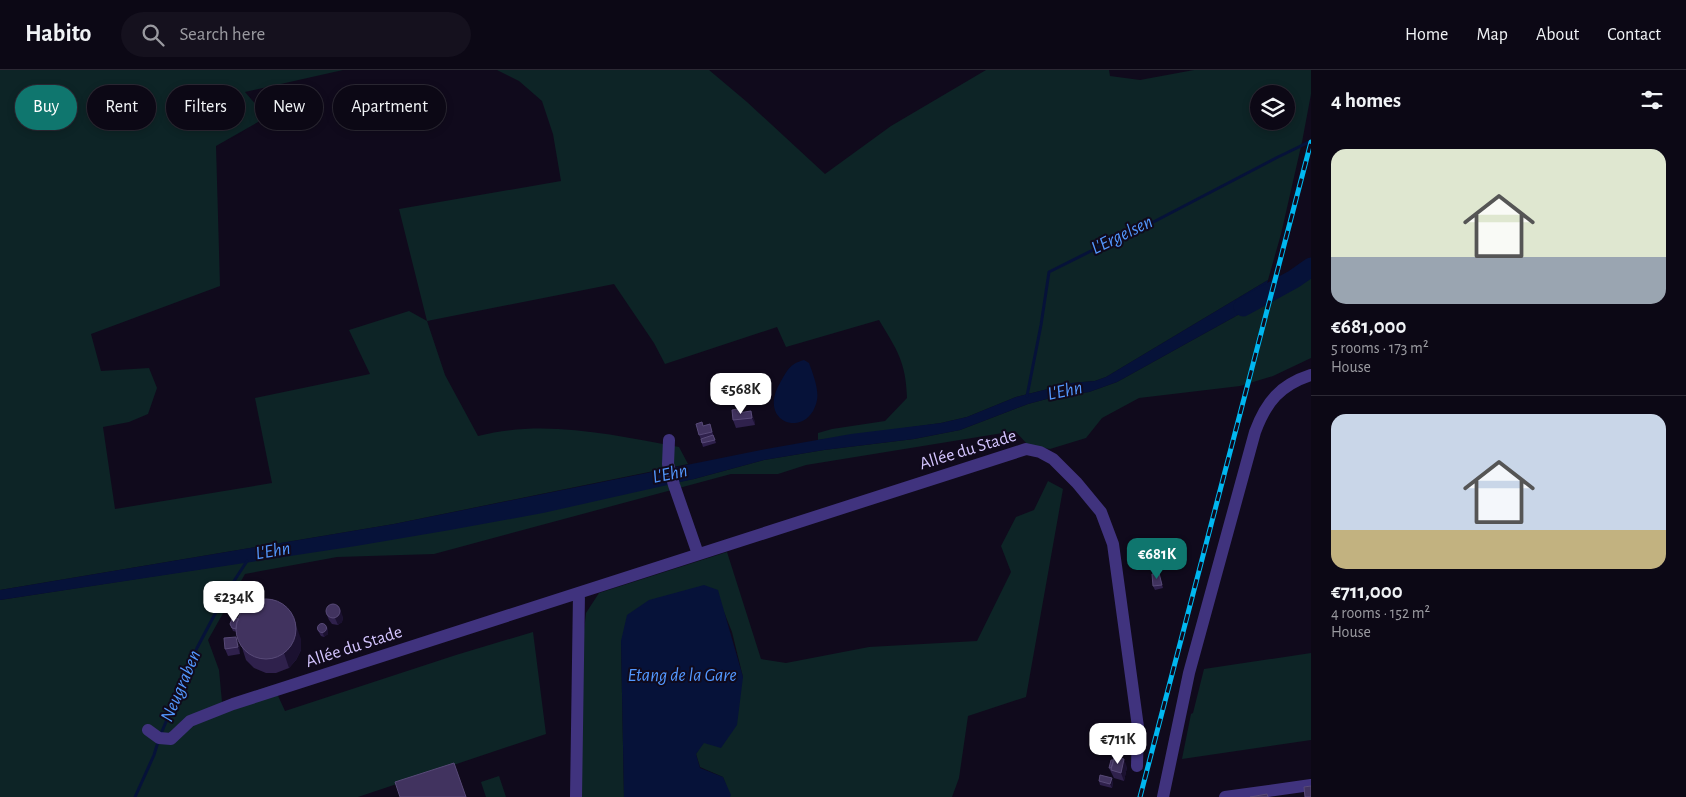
<!DOCTYPE html>
<meta charset="utf-8">
<style>
body{margin:0;font-family:"Alegreya Sans",sans-serif;background:#15111e;color:#f1f3f6;height:100vh;display:flex;flex-direction:column;font-size:19px;white-space:nowrap}
*{box-sizing:border-box;margin:0}
p{font-size:16px;color:#9a9aa0}
.icon{flex:none;width:28px;height:28px;fill:none;stroke:currentColor;stroke-width:2;stroke-linecap:round;stroke-linejoin:round}
.map{position:relative;flex:1;overflow:hidden}
.side{display:flex;flex-direction:column;background:#0c0815;width:375px}
.side>*{flex:none}
.top-card{position:absolute;left:15px;top:15px;width:475px;height:45px;display:flex;gap:10px}
.buttons{position:absolute;left:1250px;top:15px;display:grid;gap:10px}
.buttons a{display:grid;place-items:center;width:45px;height:45px;border-radius:50%;background:#0c0815;box-shadow:0 2px 8px #0003,0 0 0 1px #2c2934;font-size:25px}
.price{position:absolute;translate:-50% -42px;padding:0 11px;border-radius:10px;background:#fff;color:#222;font-size:16px;line-height:32px;filter:drop-shadow(0 1px 2px #0008)}
.price::after{content:'';position:absolute;left:50%;top:30px;width:15px;height:11px;margin-left:-8px;background:inherit;clip-path:polygon(0 0,100% 0,50% 100%)}
.price.active{background:#0f766e;color:#fff}
ul{padding:0;list-style:none}
li{display:grid;align-content:center;gap:10px;height:265px;padding:0 20px}
li+li{border-top:1px solid #2c2934}
li span{display:grid;place-items:center;height:155px;border-radius:15px;color:#555}
li>.icon{margin-inline-start:auto}
span .icon{width:90px;height:90px;fill:#fffc;stroke-width:1}
li b{font-size:21px}
h2{display:flex;justify-content:space-between;align-items:center;height:60px;padding:0 20px;font-size:21px}
.pill{padding:0 18px;border-radius:22px;background:#0c0815;box-shadow:0 2px 8px #0003,0 0 0 1px #2c2934;font-size:18px;line-height:45px}
.pill.active{background:#0f766e;color:#fff}
header{display:flex;align-items:center;gap:30px;box-sizing:border-box;height:70px;padding:0 25px;background:#0c0815;border-bottom:1px solid #2c2934}
header strong{font-size:24px}
nav{display:flex;gap:28px;margin-inline-start:auto;font-size:18px}
.search{width:350px;height:45px;background:#15111e;display:flex;align-items:center;gap:12px;box-sizing:border-box;padding:0 18px;border-radius:28px;color:#9a9aa0;font-size:19px}
main{display:flex;flex:1;min-height:0}
.map>svg:first-child{display:block}
</style>
<header>
<strong>Habito</strong>
<div class="search"><svg class="icon" aria-label="search" viewBox="0 0 24 24"><circle cx="10" cy="10" r="6"/><path d="M15 15l6 6"/></svg>Search here</div>
<nav><a>Home</a><a>Map</a><a>About</a><a>Contact</a></nav>
</header>
<main>
<div class="map">
<svg width="1311" height="727" viewBox="0 0 1311 727">
<rect width="100%" height="100%" fill="#100a1c"/>
<path fill="#0d2426" fill-rule="evenodd" d="M0,0h343l-98,22 13,15v15l-42,24 4,140 -129,48 10,37 48,-3 8,20 -9,26 -19,8 -26,5 12,82 157,-26 -17,-85 115,-24 -21,-44 60,-19 18,10 -28,-112 162,-28 -8,-47 -11,-33 -23,-20 -22,-11h212l38,32 78,72 66,-48 95,-56h123l1,6 30,4 54,-10h117v24l-9,48 -21,92 -13,46 -162,97 -11,4 -23,2 -56,14 -49,20 -26,6 -123,17v-7l14,-4 53,-8 22,-23c-1,-36 -10,-48 -28,-78l-93,27 -9,-20 -112,37 -11,-21 -40,-59 -187,37 18,54 33,61c67,-17 134,-1 201,11l9,17 -294,60 -394,66zM1259,24h27v27h-27z
M1311,194v94l-38,18 -33,10 -101,12 -37,20 -16,20 -36,11 -22,-4 -13,-14 -209,34 -28,9h-47l-297,80 -97,3 -92,17 -37,66 11,30 3,32 51,-17 12,26 171,-56 77,-23 13,102 -188,63h-358v-197l227,-35 467,-86 70,-19 60,-10 90,-11 46,-9 68,-26 26,-7 35,-5 28,-10 146,-81z
M1048,411l15,8 -37,208 -58,19 -9,62 -7,19h-222v-2l-7,-18 -23,-10 -4,-13 47,-77 -11,-45 -8,-20 -103,29 3,156h-43l1,-147 4,-37 13,-20 128,-41 34,107 25,4 83,-16 108,-6 34,-69 -10,-26 15,-29 18,-7z
M1311,583v87l-129,19 9,-45 2,-1 11,-44z
M499,706l7,21h-20l-5,-15z"/>
<path fill="#061239" d="M1268,210l-5,21 -146,81 -28,10 -35,5 -26,7 -68,26 -46,9 -90,11 -60,10 -70,19 -151,34 -93,17 -94,16 -356,54v-10l394,-66 367,-74 90,-16 90,-11 26,-6 49,-20 56,-14 23,-2 11,-4z
M804,290l5,3c4,11 10,26 8,37 -8,40 -61,24 -37,-17 7,-12 9,-19 24,-23z
M704,515l14,5 25,87 -6,48 -16,23 -17,-5 -8,11 4,14 23,9 8,18 -1,2h-106l-3,-156 6,-26 22,-15z"/>
<g fill="none" stroke-linecap="round" stroke-linejoin="round">
<path stroke="#061239" stroke-width="3" d="M1027,326l14,-71 8,-53 60,-30 31,-13 138,-72 33,-16
M160,666l37,-88 28,-53 22,-34
M135,727l19,-42 4,-13"/>
<path stroke="#061239" stroke-width="19" d="M1243,237l51,-28 17,-12"/>
<path stroke="#40337e" stroke-width="12" d="M669,370l-1,24 6,21 24,69
M148,660l11,8 12,1 19,-18 43,-17 793,-255 14,3 13,7 24,24 24,29 12,32 25,183 -1,39
M576,727l3,-204
M1163,727l26,-124 66,-241c11,-30 25,-47 56,-57
M1225,727l86,-12"/>
<defs>
<path id="rail" d="M1140,727l171,-655"/>
</defs>
<use href="#rail" stroke="#00b7f0" stroke-width="5"/>
<use href="#rail" stroke="#100a1c" stroke-width="3" stroke-dasharray="9" stroke-linecap="butt"/>
</g>
<path fill="#2f214c" d="M738,339l1,4 15,6 1,6 -19,3 -3,-8z
M696,354l7,2 9,5 4,12 -13,4z
M1159,503l4,15 -8,2 -2,-4z
M326,543l17,4 -1,5 -4,3 -6,-1 -3,-4z
M230,554l71,15v11l-5,10 -7,8 -13,5h-10l-12,-5 -8,-8 -9,-28 -4,-1z
M327,557l1,4v3l-4,3 -3,-1 -4,-7z
M239,574l1,10 -12,2 -3,-7z
M1127,697l-3,14 -10,-3 -5,-10z
M1099,711l14,1 -1,6 -12,-3z"/>
<path fill="#1b1130" d="M751,341l3,8 1,6 -3,-7z
M340,539l3,8 -1,5 -4,3 -3,-7z
M292,544l9,25v11l-5,10 -7,8 -5,-15z
M327,557l1,4v3l-4,3 -1,-4z
M236,567l3,7 1,10 -2,-7z
M1124,689l3,8 -3,14 -3,-8z
M1112,708l1,4 -1,6 -2,-4z"/>
<path fill="#41335f" stroke="#584a78" d="M738,339v4l13,-2 1,7 -19,2 -1,-10z
M702,352l1,4 7,-2 2,8 -13,3 -3,-11z
M713,365l2,5 -13,3 -1,-4z
M1159,503l3,12 -9,1 -1,-12z
M236 559a30 30 0 1 1 60 0a30 30 0 1 1-60 0Z
M326 541a7 7 0 1 1 14 0a7 7 0 1 1-14 0Z
M235,548l4,1 -2,3 -1,7 -4,-1 -2,-4 2,-5z
M317.5 558a4.5 4.5 0 1 1 9 0a4.5 4.5 0 1 1-9 0Z
M236,567l2,10 -13,2 -1,-11z
M1114,687l10,2 -3,14 -10,-3z
M1111,690h3l-3,8h-2z
M454,693l12,34h-66l-5,-15z
M1100,705l12,3 -2,6 -11,-3z
M1311,716v11h-6l-1,-10z
M1267,724l1,3h-18z"/>
<g text-anchor="middle" dominant-baseline="central" stroke-width="4" stroke-linejoin="round" paint-order="stroke">
<g font-size="18" fill="#d4c5ff" stroke="#100a1c">
<text transform="translate(968 380) rotate(-17)">Allée du Stade</text>
<text transform="translate(354 577) rotate(-18)">Allée du Stade</text>
</g>
<g font-size="19" font-style="italic" fill="#5398ff" stroke="#100a1c">
<text transform="translate(1122 165) rotate(-26)">L'Ergelsen</text>
<text transform="translate(1065 321) rotate(-12)">L'Ehn</text>
<text transform="translate(670 404) rotate(-12)">L'Ehn</text>
<text transform="translate(273 481) rotate(-10)">L'Ehn</text>
<text x="682" y="605">Etang de la Gare</text>
<text transform="translate(181 616) rotate(-67)">Neugraben</text>
</g>
</g>
</svg>
<div class="buttons">
<a><svg class="icon" aria-label="layers" viewBox="0 0 24 24"><path d="M12 4l9 5-9 5-9-5zM3 14l9 5 9-5"/></svg></a>
</div>
<b class="price" style="left:741px;top:345px">€568K</b>
<b class="price active" style="left:1157px;top:510px">€681K</b>
<b class="price" style="left:234px;top:553px">€234K</b>
<b class="price" style="left:1118px;top:695px">€711K</b>
<div class="top-card">
<a class="pill active">Buy</a>
<a class="pill">Rent</a>
<a class="pill">Filters</a>
<a class="pill">New</a>
<a class="pill">Apartment</a>
</div>
</div>
<section class="side">
<h2>4 homes<svg class="icon" aria-label="filters" viewBox="0 0 24 24"><path d="M4 7h16M4 17h16"/><circle cx="9" cy="7" r="2"/><circle cx="15" cy="17" r="2"/></svg></h2>
<ul>
<li><span style="background:linear-gradient(#dfe7d0 70%,#9aa5b1 0)"><svg class="icon" aria-label="home" viewBox="0 0 24 24"><path d="M3 11l9-7 9 7M6 9v11h12V9"/></svg></span><div><b>€681,000</b><p>5 rooms · 173 m²</p><p>House</p></div></li>
<li><span style="background:linear-gradient(#c9d6e8 75%,#c2b280 0)"><svg class="icon" aria-label="home" viewBox="0 0 24 24"><path d="M3 11l9-7 9 7M6 9v11h12V9"/></svg></span><div><b>€711,000</b><p>4 rooms · 152 m²</p><p>House</p></div></li>
</ul>
</section>
</main>
